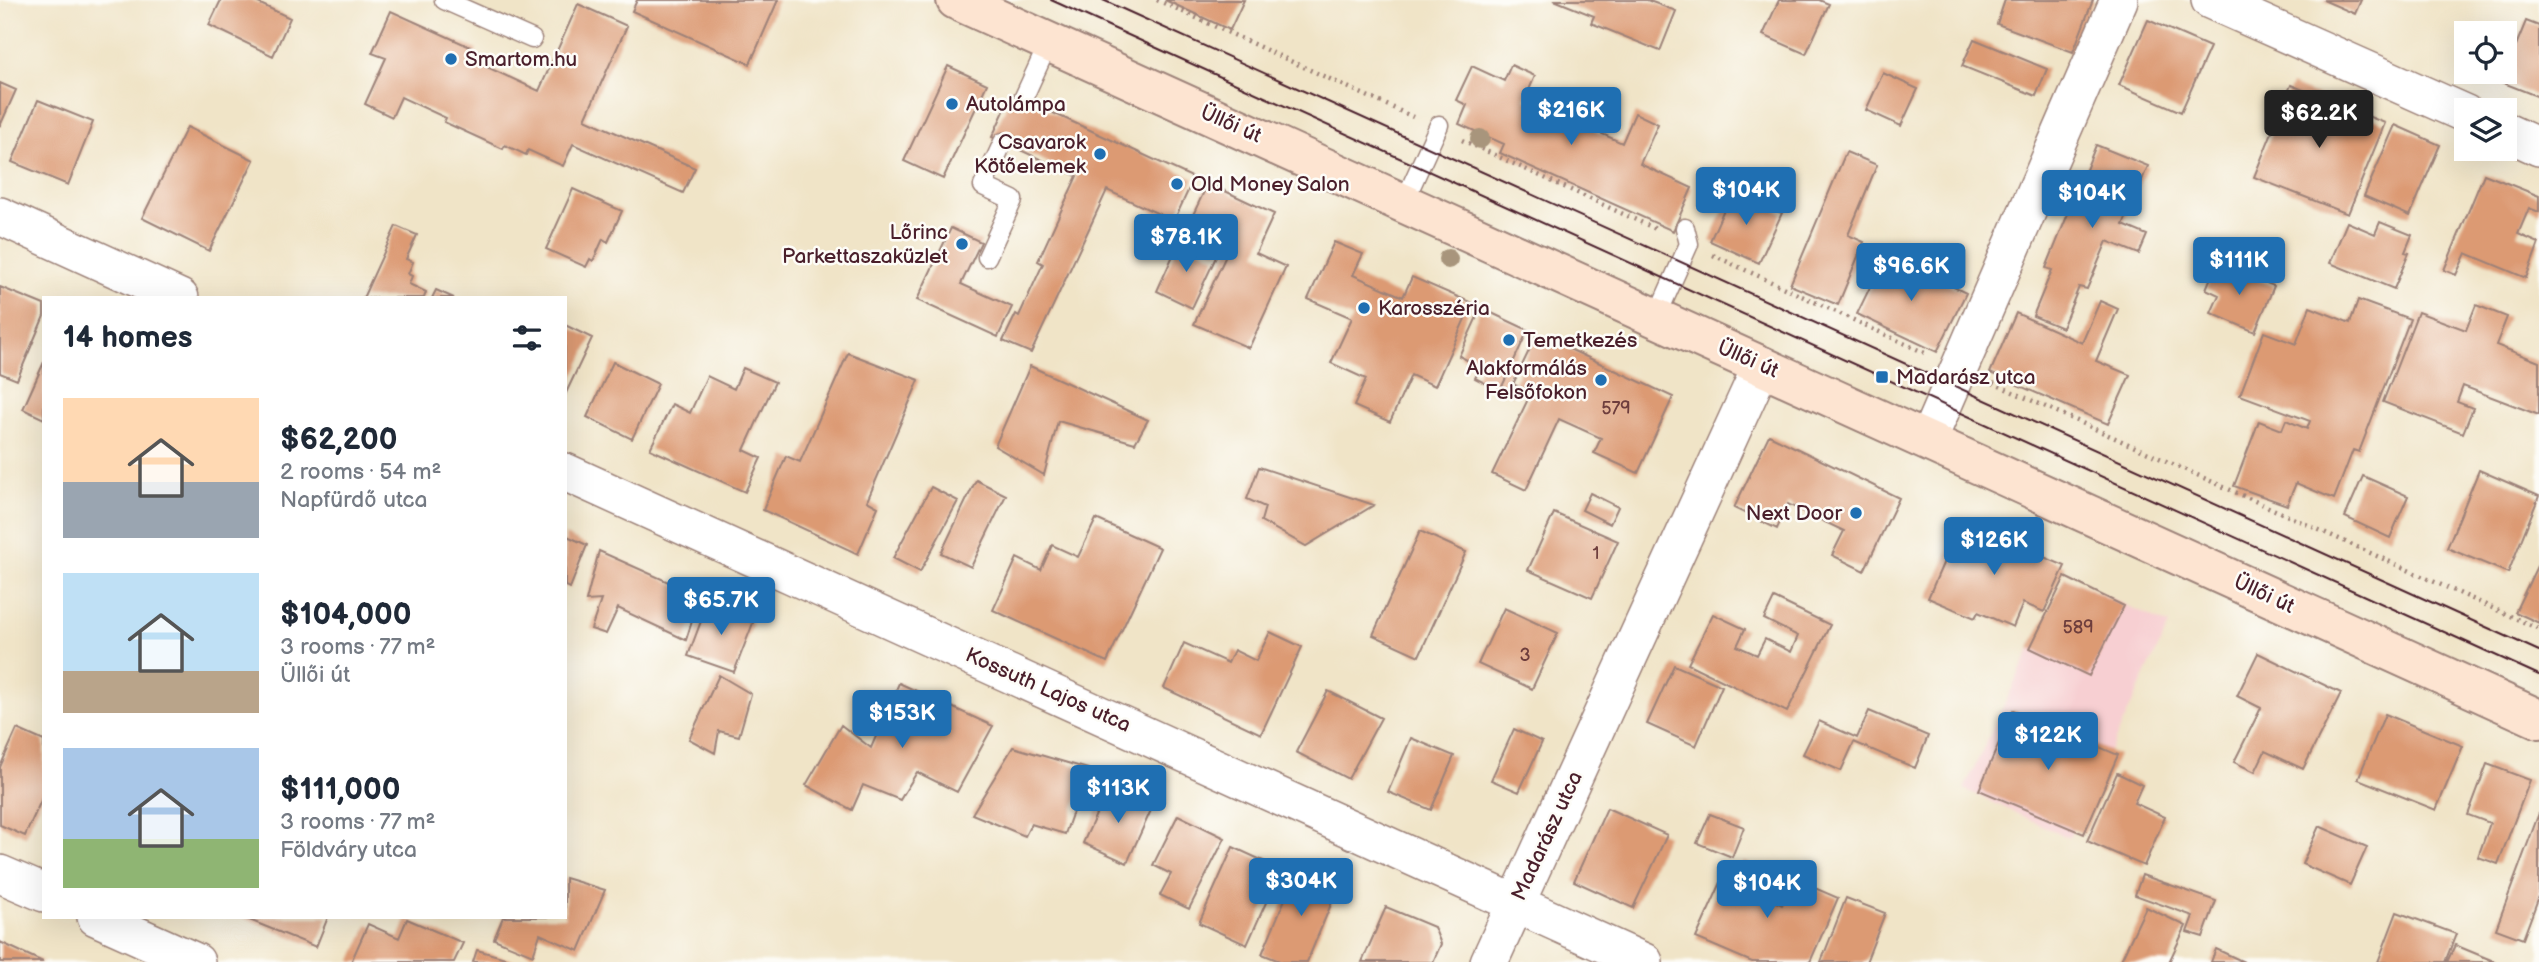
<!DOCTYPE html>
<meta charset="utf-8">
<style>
body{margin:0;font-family:"Balsamiq Sans",sans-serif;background:#f6f6f7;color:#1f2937;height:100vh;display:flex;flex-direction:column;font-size:26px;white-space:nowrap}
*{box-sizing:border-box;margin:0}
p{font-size:23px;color:#747a83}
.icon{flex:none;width:38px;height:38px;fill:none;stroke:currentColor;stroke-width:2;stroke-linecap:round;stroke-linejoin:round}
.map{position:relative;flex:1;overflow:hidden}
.drawer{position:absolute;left:42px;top:296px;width:525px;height:623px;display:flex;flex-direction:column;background:#fff;border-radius:0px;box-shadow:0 7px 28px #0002}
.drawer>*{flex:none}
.tools{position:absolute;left:2454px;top:21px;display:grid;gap:14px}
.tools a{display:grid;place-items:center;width:63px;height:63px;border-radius:0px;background:#fff;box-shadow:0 7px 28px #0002;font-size:35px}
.price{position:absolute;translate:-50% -60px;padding:0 16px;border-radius:7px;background:#1f6fb2;color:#fff;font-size:23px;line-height:46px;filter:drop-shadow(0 2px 4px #0008)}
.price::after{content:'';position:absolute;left:50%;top:42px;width:21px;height:16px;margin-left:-10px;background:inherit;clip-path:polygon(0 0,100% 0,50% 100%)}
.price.active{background:#222;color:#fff}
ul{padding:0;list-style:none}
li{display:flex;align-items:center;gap:21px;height:175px;padding:0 21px}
li span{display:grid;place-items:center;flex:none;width:196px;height:140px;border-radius:0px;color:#555}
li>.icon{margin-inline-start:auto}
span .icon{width:84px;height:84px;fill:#fffc;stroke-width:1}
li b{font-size:30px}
h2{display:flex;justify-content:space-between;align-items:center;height:84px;padding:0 21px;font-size:30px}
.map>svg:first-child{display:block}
</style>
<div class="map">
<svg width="2539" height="962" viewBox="0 0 2539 962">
<rect width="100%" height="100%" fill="#fdfcf7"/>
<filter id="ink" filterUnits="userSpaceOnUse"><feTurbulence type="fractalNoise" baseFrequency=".0143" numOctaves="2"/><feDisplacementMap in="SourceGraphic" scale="14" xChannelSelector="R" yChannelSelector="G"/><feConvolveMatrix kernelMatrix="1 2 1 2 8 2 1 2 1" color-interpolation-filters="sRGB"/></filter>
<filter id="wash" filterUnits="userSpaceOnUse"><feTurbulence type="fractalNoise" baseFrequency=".00686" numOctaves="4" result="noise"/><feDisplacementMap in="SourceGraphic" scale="28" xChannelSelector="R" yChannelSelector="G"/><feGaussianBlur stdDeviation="1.57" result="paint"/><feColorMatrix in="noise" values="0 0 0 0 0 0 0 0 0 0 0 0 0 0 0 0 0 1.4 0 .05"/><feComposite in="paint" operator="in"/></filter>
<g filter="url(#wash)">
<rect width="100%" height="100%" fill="#f0e4c7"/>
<path fill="#f7cfd2" d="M2065,577l104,48 -100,213 -105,-49z"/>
<g id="blocks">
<path fill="#dc9a73" d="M221,0h31l38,18 -17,38 -64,-31z
M637,0h141l-28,64 -118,-53z
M1165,0h79l-14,30z
M1554,0h93l29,11 -16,40 -69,-28 3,-7z
M1779,0h40l10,4 -23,50 -43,-19z
M2005,0h88l-20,52 -76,-28z
M2323,0h38l-6,14z
M578,4l49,22 -42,93 110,49 -12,25 -110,-49 -10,22 -35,-16 -2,5 -21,-10 -2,4 -59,-27 2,-4 -45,-21 -9,20 -27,-13 21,-46 -14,-5 19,-42 86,39 -5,10 67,31z
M2148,20l62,27 -29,65 -62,-27z
M2526,21l13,5v71l-38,-15z
M1974,39l73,30 -11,27 -74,-30z
M1511,65l24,11 -10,23 97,44 13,-30 23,11 -18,40 52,24 -19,43 -173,-78 4,-9 -45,-20 8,-19 -11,-5 16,-34 32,15z
M948,66l39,18 -44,95 -39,-18z
M1883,73l35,16 -17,37 -35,-16z
M0,83l16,7 -16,36z
M2291,85l94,38 -37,91 -94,-37z
M1012,94l182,84 -20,43 -67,-31 -76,163 -28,-12 13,-27 3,2 24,-52 -5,-3 39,-85 -85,-39z
M38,100l55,22 -25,63 -56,-23z
M2395,125l45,20 -30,71 -46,-20z
M187,127l67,33 -45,91 -67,-33z
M2096,145l52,21 -25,59 24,10 -8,19 -32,-13 -20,48 -8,-2 -17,41 -29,-12 19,-46 -6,-2z
M1846,152l31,13 -29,70 16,7 -26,63 -48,-20z
M2484,174l55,22v16l-10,-4 -11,26 21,9 -13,35 -60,-25 -10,22 -12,-5z
M1208,183l66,31 -18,39 30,14 -37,81 -55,-24 36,-77 -8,-4 -4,8 -35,-15z
M573,189l49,22 -14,31 -5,-3 -10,22 -3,-2 -4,8 -40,-18z
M1732,191l50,22 -23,50 -49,-22z
M2347,222l28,12 5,-12 32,13 -7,17 4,1 -15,36 -64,-26z
M396,226l21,9 -11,24 7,3 -5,12 4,2 -3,8 17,8 -2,6h-61z
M951,228l30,14 -20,42 51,23 -14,30 -81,-37z
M1180,240l36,17 -24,51 -35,-17z
M1334,242l29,12 -10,21 50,22 9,-20 60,26 -37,83 -24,-11 -21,47 -36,-16 12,-27 -35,-16 21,-45 -44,-19z
M1886,254l80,39 -29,59 -80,-38z
M2217,263l57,23 -19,46 -44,-19 8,-18 -13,-6z
M0,287l44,18v11l-27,64 -17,-7z
M436,290l18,8h-22z
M2358,300l52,19 -51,133 -6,-2 -19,49 -38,-16 -9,22 -53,-19 25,-65 23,9 4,-10 21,9 3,-8 -70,-26 24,-63 32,12 14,-37 40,16z
M2100,301l18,8 -22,52 34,14 -22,49 -118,-51 26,-60 66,30z
M2476,305l31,12 -11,28 43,17v53l-76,-29 -6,16 16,6 -10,25 -80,-31 35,-90 48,18z
M1481,308l47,22 -28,61 -25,-13 6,-11 -22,-11z
M565,325l27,13 -27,57z
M1537,334l136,63 -35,76 -44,-20 7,-15 -42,-19 -33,71 -34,-16 39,-81 -18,-9z
M848,353l71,27 -52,121 11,6 -20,47 -95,-44 23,-54 14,6z
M44,362v57l-21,-10z
M613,362l45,22 -26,55 -45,-22z
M1030,366l118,54 -13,23 -77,-22 -14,54 -49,-29z
M743,368l32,14 -31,68 17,8 -16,34 -95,-43 22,-45 18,9 17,-37 27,13z
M1769,435l130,63 -35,73 -32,-16 12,-24 -56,-27 -11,25 -43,-21z
M1259,467l115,38 -68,41 -45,-25 4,-14 -18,-8z
M2479,470l60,26 -31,77 -61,-25z
M2363,476l45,20 -18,42 -45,-21z
M976,480l30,15 -35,72 -30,-14z
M931,487l27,14 -38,71 -27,-14z
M1590,493l28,14 -8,17 -28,-14z
M1554,513l64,28 -26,57 -64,-28z
M1096,519l64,29 -53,114 -114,-52 24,-52 24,12 11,-25 26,12z
M1961,522l104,44 -21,46 -21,-9 -10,24 -35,-15 -3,6 -47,-20z
M1420,531l46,21 -47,104 -46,-21z
M565,535l22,10 -17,43 -5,-2z
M599,551l101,45 -14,44 -68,-32 -12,26 -15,-5 10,-29 -15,1z
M2539,562v61l-24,-11z
M2065,577l59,29 -35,70 -59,-28z
M1774,598l56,27 -43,87 -99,-48 25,-50 32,15 -8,17 20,9 8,-16 26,13 7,-16 -34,-17z
M709,600l44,23 -19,49 -46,-16z
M1504,608l54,25 -26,56 -54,-25z
M1270,632l32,15 -41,87 -97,-46 20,-45 44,20 6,-13 22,11z
M2258,653l83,40 -38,76 -38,-18 -10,21 -21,-10 27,-54 -24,-12z
M1674,665l48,21 -26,60 -49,-22z
M719,675l32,19 -12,42 -20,-5 -4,22 -26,-14z
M899,683l94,43 -36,66 -40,-20 -17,28 -37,-15 -11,25 -46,-25 35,-60 30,23z
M1328,691l53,27 -33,61 -52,-27z
M2013,710l105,45 -34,79 -105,-44z
M1869,711l59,25 -13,32 -61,-26 -13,29 -38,-17 16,-33 38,17z
M2385,714l78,32 -27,64 -78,-31z
M17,729l27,12v53l-19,42 -25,-11v-58z
M1514,729l28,13 -23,50 -28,-12z
M1411,738l43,18 -23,54 -43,-18z
M1013,747l75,22 -23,65 -34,-10 -6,12 -53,-22z
M2487,764l43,16 -32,84 -20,-7 12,-34 -22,-8z
M2117,773l25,12 -8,18 31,14 -21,49 -57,-25z
M1108,788l44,20 -25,55 -44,-20z
M1607,808l60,27 -34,73 -59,-27z
M2539,813v83l-16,43 -27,-10z
M1710,814l34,13 -12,30 -35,-14z
M1178,815l47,23 -36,71 -29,-14 11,-21 -18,-9z
M2319,826l48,21 -17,38 -48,-21z
M1233,847l48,22 -34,76 -48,-22z
M1744,862l27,12 -9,22 20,9 12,-26 44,19 -28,64h-58l-56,-24 26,-58 11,5z
M1298,868l41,17 -32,77h-25l-20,-8z
M2142,875l74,26 -13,36 -16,-5 6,-16 -58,-21z
M565,878l40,12 -26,61 -39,-17 -7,21 -39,-16 9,-22h62z
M1846,898l39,15 -19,49h-45z
M1386,907l48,20 7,17 -8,18h-71z
M2146,907l40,19 -17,36h-49z
M2397,912l59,22 -11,28h-67z
M242,917h86l-12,30z
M407,919l56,24 -9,19h-103l17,-38 31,14z
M0,942l43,20h-43z
M2455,945l41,17h-49z
M2216,949l28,13h-33z
M477,950l39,11v1h-43z"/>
</g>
</g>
<g filter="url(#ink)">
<use href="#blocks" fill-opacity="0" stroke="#9d8279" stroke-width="2"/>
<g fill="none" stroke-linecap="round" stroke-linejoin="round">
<defs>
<path id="service" d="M444,0l88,39
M1023,99l26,-57
M1404,202l35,-77
M987,257l26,-57 -30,-14 20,-44
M1656,318l33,-74 -4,-16"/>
<path id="minor" d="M2210,0l256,114
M2504,131l35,16
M0,216l180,82
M1928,440l191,-440
M565,472l1079,490
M0,874l44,19
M96,917l100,45
M1489,962l273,-597"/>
<path id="secondary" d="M956,0l1583,719"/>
</defs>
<use href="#service" stroke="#9d8279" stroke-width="21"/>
<use href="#minor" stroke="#9d8279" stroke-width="40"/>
<use href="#secondary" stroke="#9d8279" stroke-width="42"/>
<path stroke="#9d8279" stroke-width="4.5" stroke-dasharray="2 5" stroke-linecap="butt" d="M1157,0l256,117
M1462,140l196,90
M1713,255l212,98
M1993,383l546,246"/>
<use href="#service" stroke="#fff" stroke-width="18"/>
<use href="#minor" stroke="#fff" stroke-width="37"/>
<use href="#secondary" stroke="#fde4d1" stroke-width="38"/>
<path stroke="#4a1f2b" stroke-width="2" d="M1051,0l1488,675
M1103,0l1436,651"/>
</g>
<g fill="#a8957c">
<circle cx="1480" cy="139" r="10"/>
<circle cx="1448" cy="259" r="10"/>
</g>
</g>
<g fill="#1f6fb2" stroke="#fdfcf7" stroke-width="2.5">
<circle cx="451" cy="59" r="7"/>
<circle cx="952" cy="104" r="7"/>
<circle cx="1100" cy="154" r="7"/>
<circle cx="1177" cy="184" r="7"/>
<circle cx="962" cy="244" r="7"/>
<circle cx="1364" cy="308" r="7"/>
<circle cx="1509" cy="340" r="7"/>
<rect x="1875" y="370" width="14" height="14" rx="3.5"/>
<circle cx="1601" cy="380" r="7"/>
<circle cx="1856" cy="513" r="7"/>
</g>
<g text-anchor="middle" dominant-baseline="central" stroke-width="5" stroke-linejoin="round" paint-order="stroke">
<g font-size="18" fill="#6e3e3d">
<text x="1616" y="408">579</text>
<text x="1596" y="553">1</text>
<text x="2078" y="627">589</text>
<text x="1525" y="655">3</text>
</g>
<g font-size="21" fill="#4a1f2b" stroke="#fdfcf7" text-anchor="start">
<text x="465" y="59">Smartom.hu</text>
<text x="966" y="104">Autolámpa</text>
<text x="1086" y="142" text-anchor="end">Csavarok<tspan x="1086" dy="24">Kötőelemek</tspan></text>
<text x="1191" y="184">Old Money Salon</text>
<text x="948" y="232" text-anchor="end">Lőrinc<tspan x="948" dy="24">Parkettaszaküzlet</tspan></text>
<text x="1378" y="308">Karosszéria</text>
<text x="1523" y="340">Temetkezés</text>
<text x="1587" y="368" text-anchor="end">Alakformálás<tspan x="1587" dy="24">Felsőfokon</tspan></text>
<text x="1896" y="377">Madarász utca</text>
<text x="1842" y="513" text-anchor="end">Next Door</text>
</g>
<g font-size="21" fill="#4a1f2b" stroke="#fdfcf7">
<text transform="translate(1231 124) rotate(24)">Üllői út</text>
<text transform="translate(1748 359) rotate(24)">Üllői út</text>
<text transform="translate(2264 594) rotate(25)">Üllői út</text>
<text transform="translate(1048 690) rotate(24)">Kossuth Lajos utca</text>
<text transform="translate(1547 836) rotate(-65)">Madarász utca</text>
</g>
</g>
</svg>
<div class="tools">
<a><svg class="icon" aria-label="locate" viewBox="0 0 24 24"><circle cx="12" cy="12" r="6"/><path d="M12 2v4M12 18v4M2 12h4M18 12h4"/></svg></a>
<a><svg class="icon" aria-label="layers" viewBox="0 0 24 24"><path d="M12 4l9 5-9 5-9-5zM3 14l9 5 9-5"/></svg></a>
</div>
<b class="price" style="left:1571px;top:147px">$216K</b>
<b class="price active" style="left:2319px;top:150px">$62.2K</b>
<b class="price" style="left:1746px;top:227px">$104K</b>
<b class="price" style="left:2092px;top:230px">$104K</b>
<b class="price" style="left:1186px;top:274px">$78.1K</b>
<b class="price" style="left:2239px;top:297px">$111K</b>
<b class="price" style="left:1911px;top:303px">$96.6K</b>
<b class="price" style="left:1994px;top:577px">$126K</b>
<b class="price" style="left:721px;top:637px">$65.7K</b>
<b class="price" style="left:902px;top:750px">$153K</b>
<b class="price" style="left:2048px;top:772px">$122K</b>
<b class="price" style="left:1118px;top:825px">$113K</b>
<b class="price" style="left:1301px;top:918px">$304K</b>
<b class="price" style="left:1767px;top:920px">$104K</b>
<section class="drawer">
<h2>14 homes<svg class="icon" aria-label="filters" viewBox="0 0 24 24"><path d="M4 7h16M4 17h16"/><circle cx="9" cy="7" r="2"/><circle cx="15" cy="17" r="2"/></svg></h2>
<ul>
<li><span style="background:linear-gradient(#ffd9b3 60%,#9aa5b1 0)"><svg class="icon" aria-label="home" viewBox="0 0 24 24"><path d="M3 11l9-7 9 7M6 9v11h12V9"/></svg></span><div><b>$62,200</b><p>2 rooms · 54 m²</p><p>Napfürdő utca</p></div></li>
<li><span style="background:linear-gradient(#bfe0f5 70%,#b9a48a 0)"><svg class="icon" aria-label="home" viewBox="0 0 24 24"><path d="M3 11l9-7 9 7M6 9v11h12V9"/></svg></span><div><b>$104,000</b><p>3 rooms · 77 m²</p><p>Üllői út</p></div></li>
<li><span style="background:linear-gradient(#a9c7e8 65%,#8fb573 0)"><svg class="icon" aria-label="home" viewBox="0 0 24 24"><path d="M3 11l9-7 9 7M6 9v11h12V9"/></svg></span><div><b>$111,000</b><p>3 rooms · 77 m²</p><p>Földváry utca</p></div></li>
</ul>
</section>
</div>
